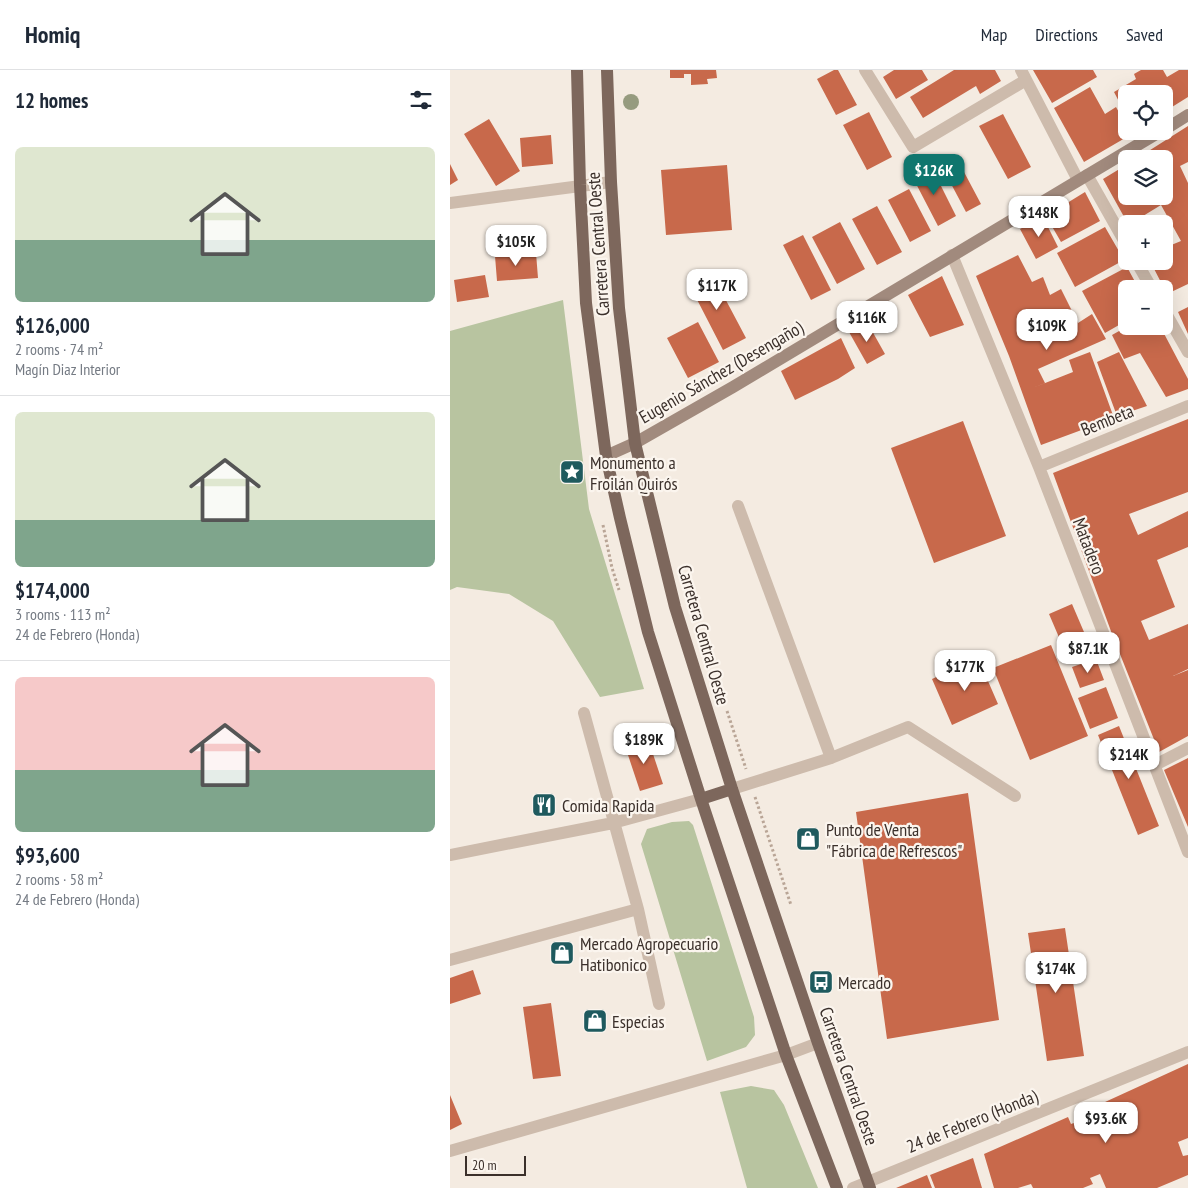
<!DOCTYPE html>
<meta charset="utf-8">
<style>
body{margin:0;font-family:"PT Sans Narrow",sans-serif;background:#f2f2f3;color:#1f2937;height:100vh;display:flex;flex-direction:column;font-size:19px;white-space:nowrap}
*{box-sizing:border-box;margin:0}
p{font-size:16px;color:#747a83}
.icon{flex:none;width:28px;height:28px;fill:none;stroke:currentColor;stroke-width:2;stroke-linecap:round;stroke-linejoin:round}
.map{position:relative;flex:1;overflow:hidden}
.drawer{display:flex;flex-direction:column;background:#fff;width:450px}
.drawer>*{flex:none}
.buttons{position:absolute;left:668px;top:15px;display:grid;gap:10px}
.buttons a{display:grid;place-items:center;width:55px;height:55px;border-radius:8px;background:#fff;box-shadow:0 5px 20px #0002;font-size:25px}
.scale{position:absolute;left:15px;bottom:12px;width:61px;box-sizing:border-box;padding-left:5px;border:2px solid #3b302b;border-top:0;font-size:14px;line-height:18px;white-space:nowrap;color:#3b302b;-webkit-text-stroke:4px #fbf5ee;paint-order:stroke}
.price{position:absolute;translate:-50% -42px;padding:0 11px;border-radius:10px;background:#fff;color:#222;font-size:16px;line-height:32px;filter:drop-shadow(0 1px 2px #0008)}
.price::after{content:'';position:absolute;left:50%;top:30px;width:15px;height:11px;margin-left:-8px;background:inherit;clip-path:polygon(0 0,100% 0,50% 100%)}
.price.on{background:#0f766e;color:#fff}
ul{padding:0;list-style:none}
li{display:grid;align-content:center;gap:10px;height:265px;padding:0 15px}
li+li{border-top:1px solid #e0e1e3}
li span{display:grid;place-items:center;height:155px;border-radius:8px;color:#555}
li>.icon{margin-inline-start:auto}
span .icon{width:90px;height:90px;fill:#fffc;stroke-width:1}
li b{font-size:21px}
h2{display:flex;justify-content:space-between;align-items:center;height:60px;padding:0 15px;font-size:21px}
header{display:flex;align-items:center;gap:30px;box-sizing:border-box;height:70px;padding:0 25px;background:#fff;border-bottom:1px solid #e0e1e3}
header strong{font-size:24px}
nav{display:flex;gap:28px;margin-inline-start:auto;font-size:18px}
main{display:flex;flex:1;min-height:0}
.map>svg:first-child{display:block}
</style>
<header>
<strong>Homiq</strong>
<nav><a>Map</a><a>Directions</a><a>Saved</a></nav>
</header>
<main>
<section class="drawer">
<h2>12 homes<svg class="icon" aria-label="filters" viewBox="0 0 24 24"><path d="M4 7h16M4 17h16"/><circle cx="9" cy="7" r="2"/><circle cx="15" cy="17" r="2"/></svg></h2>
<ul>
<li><span style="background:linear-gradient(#dfe7d0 60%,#7fa58c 0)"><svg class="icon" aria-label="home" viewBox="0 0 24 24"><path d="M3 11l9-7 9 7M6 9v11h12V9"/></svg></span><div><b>$126,000</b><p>2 rooms · 74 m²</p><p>Magín Diaz Interior</p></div></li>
<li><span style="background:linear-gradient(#dfe7d0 70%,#7fa58c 0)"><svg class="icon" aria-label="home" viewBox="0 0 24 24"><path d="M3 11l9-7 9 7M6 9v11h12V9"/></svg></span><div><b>$174,000</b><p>3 rooms · 113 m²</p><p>24 de Febrero (Honda)</p></div></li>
<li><span style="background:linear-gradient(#f6c9c9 60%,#7fa58c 0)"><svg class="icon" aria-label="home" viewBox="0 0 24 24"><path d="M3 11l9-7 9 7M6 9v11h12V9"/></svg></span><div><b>$93,600</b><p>2 rooms · 58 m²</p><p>24 de Febrero (Honda)</p></div></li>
</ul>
</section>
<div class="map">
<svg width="738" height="1118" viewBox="0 0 738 1118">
<rect width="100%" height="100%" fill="#f4ebe1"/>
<path fill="#b8c4a0" d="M113,230l26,209 55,180 -44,8 -47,-76 -44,-27 -52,-7 -7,3v-259z
M239,751l4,4 61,192 1,18 -9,12 -39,14 -66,-217 6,-15 25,-7z
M301,1016l23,4 10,15 34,83h-71l-27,-96z"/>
<path fill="#c8694b" d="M220,0h46l1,8 -10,1 1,5 -17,1v-11h-7v4h-14z
M384,0h4l19,35 -21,10 -19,-36z
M444,0h28l6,10 -32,19 -13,-22z
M504,0h41l6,11 -21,13 -4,-8 -53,32 -13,-21z
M583,0h60l4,7 -45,26z
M691,0h22l4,7 12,-7h9v27l-24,15v-18h-38v21l-12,-23 22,-13 -2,-5z
M640,17l15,27 11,-7 10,18v6h4l2,3 -48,28 -30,-54z
M419,42l23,45 -25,13 -24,-45z
M553,44l28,53 -23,12 -29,-53z
M39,49l31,52 -24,15 -32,-52z
M738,56v36l-8,4 8,17v101l-21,10 -17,-33h14v-13l17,-7 -20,-36 -31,19h-2l-25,-45 23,-14v31h38v-37h-28z
M101,65l2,29 -31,3 -2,-29z
M505,85l26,49 -15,8 -26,-49z
M0,94l8,16 -8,5z
M277,95l5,65 -66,5 -5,-65z
M481,96l25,50 -18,10 -26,-50z
M459,119l22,42 -21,11 -22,-42z
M635,122l15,29 -39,21 -15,-26z
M427,136l25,46 -25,13 -25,-46z
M593,147l15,30 -22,12 -16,-30z
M390,152l25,47 -28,15 -25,-47z
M81,155l3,23 -41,4 -2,-24z
M655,157l19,33 -49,27 -18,-34z
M353,165l28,55 -20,10 -28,-55z
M86,183l2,25 -41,3 -2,-25z
M568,185l14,27 11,-5 7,18 11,-6 17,34 14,-9 14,25 -68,30 7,14 -15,6 43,-17 -4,-12 21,-8 24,66 -73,27 -32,-89 -33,-80z
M677,197l12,22h-13v32l-21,12 -23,-42z
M261,202l35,66 -23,12 -34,-66z
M35,205l4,22 -32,5 -3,-22z
M492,206l22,49 -34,12 -22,-42z
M738,237v27l-10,-22z
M248,252l21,40 -31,16 -21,-40z
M417,252l18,32 -18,10 -18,-32z
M678,256h32l28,53v10l-22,8 -26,-44 -16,6 -12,-24z
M391,268l14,30 -17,11 -43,21 -14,-29z
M669,282l28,54 -30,10 -20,-54z
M738,349v73l-59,22 9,21 50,-24v36l-31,13 18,47 -34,14 8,19 39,-16v45l-15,7 15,-6v66l-29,16 -47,-118 -59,-161z
M513,351l43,115 -72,27 -43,-115z
M622,534l21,49 -23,10 -21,-49z
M601,575l37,91 -58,24 -37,-92z
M528,588l20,46 -46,21 -20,-46z
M646,589l8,21 -24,8 -8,-21z
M656,617l12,31 -28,11 -12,-31z
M669,656l40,100 -21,9 -40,-100z
M198,669l15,45 -23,7 -15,-45z
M738,688v69l-24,-57z
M518,723l31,227 -112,19 -31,-227z
M615,858l19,128 -37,5 -19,-128z
M23,900l8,24 -31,10v-26z
M101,933l10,73 -28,3 -10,-72z
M738,994v74l-10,4 5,14 5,-1v20l-31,13h-51l-6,-14 -10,4 3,6 -10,4h-50l-2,-4 -13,4h-24l-10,-34 84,-37 3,7 38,-14 -4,-8z
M0,1025l12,29 -12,6z
M523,1088l9,30h-47l-5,-13z
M477,1105l5,13h-36z"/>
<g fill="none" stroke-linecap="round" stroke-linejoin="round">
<path stroke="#b9a596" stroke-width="3" stroke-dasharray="2.5 2.5" stroke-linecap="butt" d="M153,455l9,43 7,22
M277,641l19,58
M305,727l36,108"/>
<path stroke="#cdbbac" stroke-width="12" d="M288,436l93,252
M282,719l99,-31 77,-31 107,69
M0,785l163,-32 88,-24
M188,839l21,95
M0,890l188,-51 -54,-196
M0,1081l336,-96 32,-12"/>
<path stroke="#cdbbac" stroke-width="12" d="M415,0l48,77 113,-67
M571,0l57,110
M637,105l39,69
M0,133l161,-21
M502,185l87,212 149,385
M686,191l16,28
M714,240l24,42
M589,397l149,-61
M705,695l33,-17
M403,1118l335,-136"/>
<path stroke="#a18a7d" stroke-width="12" d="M714,60l24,-15
M156,386l29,-13 98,-56 428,-256"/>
<path stroke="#7d675c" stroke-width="12" d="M127,0l3,115 6,118 20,153 14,62 28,114 53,167 85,256 51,133
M157,0l4,112 8,126 16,135 40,164 57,182 86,254 52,145
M251,729l31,-10"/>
</g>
<circle fill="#969b7f" cx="181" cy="32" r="8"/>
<defs>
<symbol id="sight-square" viewBox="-11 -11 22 22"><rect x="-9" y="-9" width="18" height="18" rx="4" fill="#1f5a5e" stroke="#fbf5ee"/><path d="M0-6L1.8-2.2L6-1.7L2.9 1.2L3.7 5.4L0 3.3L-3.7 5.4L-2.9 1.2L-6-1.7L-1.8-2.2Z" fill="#fff"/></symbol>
<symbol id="restaurant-square" viewBox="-11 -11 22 22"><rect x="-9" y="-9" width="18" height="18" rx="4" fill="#1f5a5e" stroke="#fbf5ee"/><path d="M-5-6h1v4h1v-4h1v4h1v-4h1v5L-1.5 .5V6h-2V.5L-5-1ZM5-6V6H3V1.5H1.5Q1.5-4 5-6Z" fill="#fff"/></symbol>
<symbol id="shop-square" viewBox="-11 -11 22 22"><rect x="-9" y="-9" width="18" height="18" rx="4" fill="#1f5a5e" stroke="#fbf5ee"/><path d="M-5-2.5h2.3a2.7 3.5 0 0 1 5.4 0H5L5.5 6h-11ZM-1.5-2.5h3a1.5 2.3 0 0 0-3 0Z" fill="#fff"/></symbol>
<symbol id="bus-square" viewBox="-11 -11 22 22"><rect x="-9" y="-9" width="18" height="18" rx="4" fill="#1f5a5e" stroke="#fbf5ee"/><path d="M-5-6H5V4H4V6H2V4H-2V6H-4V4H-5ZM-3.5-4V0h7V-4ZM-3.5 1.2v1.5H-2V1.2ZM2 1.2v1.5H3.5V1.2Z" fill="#fff"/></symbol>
</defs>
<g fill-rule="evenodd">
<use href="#sight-square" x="108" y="388" width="28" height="28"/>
<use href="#restaurant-square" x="80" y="721" width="28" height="28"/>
<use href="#shop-square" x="344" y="755" width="28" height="28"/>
<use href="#shop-square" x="98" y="869" width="28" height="28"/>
<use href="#bus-square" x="357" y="898" width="28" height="28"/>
<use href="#shop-square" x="131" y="937" width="28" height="28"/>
</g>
<g text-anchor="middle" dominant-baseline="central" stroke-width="4.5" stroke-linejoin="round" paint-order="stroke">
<g font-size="18" fill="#3b302b" stroke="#fbf5ee">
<text transform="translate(148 174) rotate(-94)">Carretera Central Oeste</text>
<text transform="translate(271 302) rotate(-30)">Eugenio Sánchez (Desengaño)</text>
<text transform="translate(657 350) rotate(-22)">Bembeta</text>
<text transform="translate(639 476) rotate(69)">Matadero</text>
<text transform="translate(254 565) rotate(74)">Carretera Central Oeste</text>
<text transform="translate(399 1006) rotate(71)">Carretera Central Oeste</text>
<text transform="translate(522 1051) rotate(-22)">24 de Febrero (Honda)</text>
</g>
<g font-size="18" fill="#3b302b" stroke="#fbf5ee" text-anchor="start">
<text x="140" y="392">Monumento a<tspan x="140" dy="21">Froilán Quirós</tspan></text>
<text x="112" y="735">Comida Rapida</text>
<text x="376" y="759">Punto de Venta<tspan x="376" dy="21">"Fábrica de Refrescos"</tspan></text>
<text x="130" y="873">Mercado Agropecuario<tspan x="130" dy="21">Hatibonico</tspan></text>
<text x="388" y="912">Mercado</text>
<text x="162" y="951">Especias</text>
</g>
</g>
</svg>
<div class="buttons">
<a><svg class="icon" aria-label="locate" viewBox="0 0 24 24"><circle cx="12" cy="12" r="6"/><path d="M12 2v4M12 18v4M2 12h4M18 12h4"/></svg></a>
<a><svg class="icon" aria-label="layers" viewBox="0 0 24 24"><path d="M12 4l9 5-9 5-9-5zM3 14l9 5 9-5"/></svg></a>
<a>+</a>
<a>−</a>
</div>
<div class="scale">20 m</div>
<b class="price on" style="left:484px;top:126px">$126K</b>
<b class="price" style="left:589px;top:168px">$148K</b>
<b class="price" style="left:66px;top:197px">$105K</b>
<b class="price" style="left:267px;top:241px">$117K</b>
<b class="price" style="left:417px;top:273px">$116K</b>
<b class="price" style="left:597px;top:281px">$109K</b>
<b class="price" style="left:638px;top:604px">$87.1K</b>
<b class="price" style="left:515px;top:622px">$177K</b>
<b class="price" style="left:194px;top:695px">$189K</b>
<b class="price" style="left:679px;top:710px">$214K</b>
<b class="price" style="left:606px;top:924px">$174K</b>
<b class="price" style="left:656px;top:1074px">$93.6K</b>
</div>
</main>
